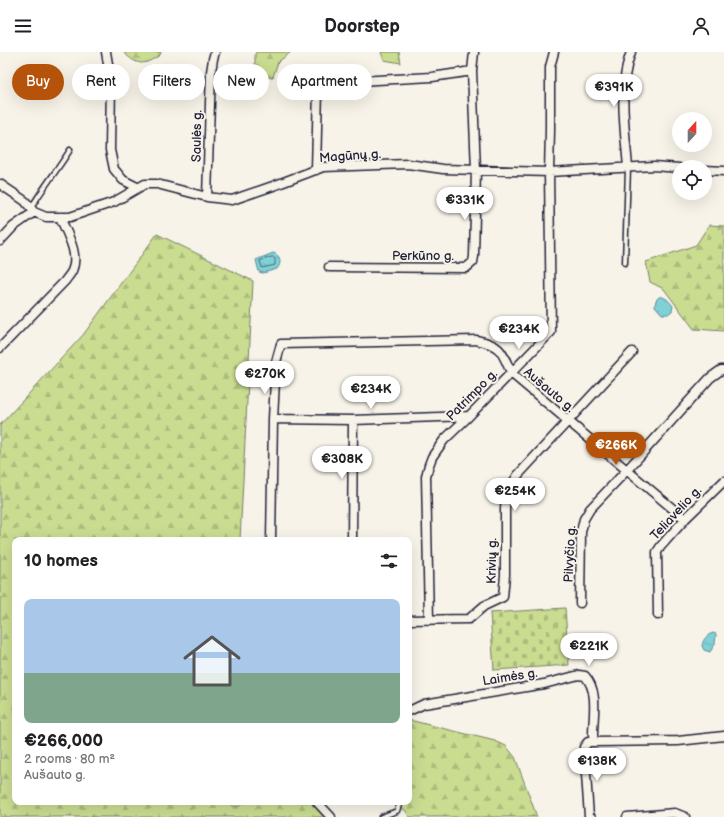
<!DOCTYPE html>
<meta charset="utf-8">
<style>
body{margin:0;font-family:"Balsamiq Sans",sans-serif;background:#f6f6f6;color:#202124;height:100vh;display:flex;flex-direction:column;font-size:15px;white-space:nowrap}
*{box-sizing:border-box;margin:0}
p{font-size:13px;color:#757577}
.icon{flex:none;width:22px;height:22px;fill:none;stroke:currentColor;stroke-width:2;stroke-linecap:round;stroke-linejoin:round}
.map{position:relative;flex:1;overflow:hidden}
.details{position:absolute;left:12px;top:485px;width:400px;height:268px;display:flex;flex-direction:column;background:#fff;border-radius:8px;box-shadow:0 4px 16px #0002}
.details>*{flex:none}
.banner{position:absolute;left:12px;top:12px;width:400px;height:36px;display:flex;gap:8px}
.needle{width:26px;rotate:21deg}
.buttons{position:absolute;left:672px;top:60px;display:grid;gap:8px}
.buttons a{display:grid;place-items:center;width:40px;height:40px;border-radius:50%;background:#fff;box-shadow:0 4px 16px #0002;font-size:20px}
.price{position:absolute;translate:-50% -34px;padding:0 9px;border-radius:14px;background:#fff;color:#222;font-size:13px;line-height:26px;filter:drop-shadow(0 1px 2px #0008)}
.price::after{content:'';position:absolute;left:50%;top:24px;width:12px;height:9px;margin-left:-6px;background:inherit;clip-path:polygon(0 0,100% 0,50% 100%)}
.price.on{background:#b45309;color:#fff}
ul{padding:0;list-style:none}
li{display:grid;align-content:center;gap:8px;height:212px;padding:0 12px}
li+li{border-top:1px solid #e0e0e0}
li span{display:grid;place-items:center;height:124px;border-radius:8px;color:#555}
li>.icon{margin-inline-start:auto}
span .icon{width:72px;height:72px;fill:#fffc;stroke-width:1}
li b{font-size:17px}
h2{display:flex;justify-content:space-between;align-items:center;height:48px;padding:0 12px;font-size:17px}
.tag{padding:0 14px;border-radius:18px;background:#fff;box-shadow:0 4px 16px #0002;font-size:14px;line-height:36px}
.tag.on{background:#b45309;color:#fff}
header{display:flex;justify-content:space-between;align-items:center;height:52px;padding:0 12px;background:#fff;font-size:18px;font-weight:700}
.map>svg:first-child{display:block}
</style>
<header><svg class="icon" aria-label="menu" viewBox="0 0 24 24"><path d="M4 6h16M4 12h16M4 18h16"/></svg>Doorstep<svg class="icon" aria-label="person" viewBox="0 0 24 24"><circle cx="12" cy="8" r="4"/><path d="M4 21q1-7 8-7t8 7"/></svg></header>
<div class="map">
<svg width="724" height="765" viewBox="0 0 724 765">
<defs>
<pattern id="forest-firs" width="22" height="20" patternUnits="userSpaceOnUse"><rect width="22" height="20" fill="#c9dc90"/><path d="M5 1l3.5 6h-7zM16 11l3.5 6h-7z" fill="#acbc7d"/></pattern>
<pattern id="cemetery-stones" width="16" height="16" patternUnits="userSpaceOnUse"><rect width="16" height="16" fill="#c9dc90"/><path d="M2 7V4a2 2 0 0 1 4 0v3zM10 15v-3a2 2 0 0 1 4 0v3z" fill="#acbc7d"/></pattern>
<pattern id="water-ripples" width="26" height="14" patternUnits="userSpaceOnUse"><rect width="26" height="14" fill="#80d1d6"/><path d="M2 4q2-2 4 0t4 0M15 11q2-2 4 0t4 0" fill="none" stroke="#6eb3b9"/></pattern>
</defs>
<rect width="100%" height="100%" fill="#f7f3e8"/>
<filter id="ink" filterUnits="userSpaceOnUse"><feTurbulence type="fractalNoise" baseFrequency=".025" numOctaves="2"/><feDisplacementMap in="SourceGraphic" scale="8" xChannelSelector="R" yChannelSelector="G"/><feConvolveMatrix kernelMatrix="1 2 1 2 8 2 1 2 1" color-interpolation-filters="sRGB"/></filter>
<g filter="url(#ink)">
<path fill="url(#forest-firs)" stroke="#767f66" d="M123,0h38l-1,3c-17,11 -22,11 -37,-3z
M256,0h35l-13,10 -5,15 -9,1 -9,-4v-20z
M381,0h18l2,11 -17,-3z
M709,173l15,1v105l-30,-2 -30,-40 -14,-7 -4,-20 50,-17z
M157,182l96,47 -13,259h-225v262h213l4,4h7l5,-4h66l15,15h-325v-392l83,-90z
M409,668l86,21 11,5 9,11 22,60h-128l-3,-6 -13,-9h16z"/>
<path fill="url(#cemetery-stones)" stroke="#767f66" d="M565,556l4,57 -75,5 -4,-57z"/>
<path fill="url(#water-ripples)" stroke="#5a8b98" d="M273,201c8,2 9,10 4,16l-14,4 -4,-1 -3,-12z
M659,245c6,-1 10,4 14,9l-1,5 -4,3h-6l-7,-8 1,-6z
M713,581l3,1 -1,10 -5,8 -6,-2 -2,-4c1,-7 5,-11 11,-13z"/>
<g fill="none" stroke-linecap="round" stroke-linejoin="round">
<path stroke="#486879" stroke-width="1" d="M273,205l2,2v6l-13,3 -2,-7z"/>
<defs>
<path id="service" d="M31,156c12,-20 27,-39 39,-58
M625,211l3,-95
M381,765l16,-6 3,-9"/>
<path id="minor" d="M106,0l5,30 -1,68 4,19 9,11 14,7
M628,115c-3,-36 -10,-80 3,-115
M316,118l2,-81 4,-6 110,-6 40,-6
M705,118l19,1
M0,132l25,17 9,11 12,5h24l44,-15 31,-18h12l50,13 25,3 41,-14 50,-19 85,-3 35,5 106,3 105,-6 25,2
M207,145l4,-125 2,-13 2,-7
M0,189l13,-14 21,-15
M329,215l137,1 7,-6 1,-6 2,-86 -4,-99 2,-19
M0,296l65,-67c2,-3 5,-6 7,-10 8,-17 -6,-39 -12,-54
M273,367l80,1 116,-4
M271,488l2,-121 3,-57 5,-18 195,-4c25,5 26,11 35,33l174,146
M352,488l1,-120
M580,551l1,-71 3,-13 6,-10 37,-39 83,-92 11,-8h3
M658,563l-1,-63 4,-6 24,-27 39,-38
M409,568l60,-1 15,-13 19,-9 2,-22v-65l1,-16 12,-19 114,-123
M429,568l-3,-144 3,-11 3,-8 12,-17 25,-24 82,-84 -2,-160 1,-42v-63l4,-15
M409,659l15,-7 120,-20 35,-9 6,1c14,15 8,40 8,59l1,7 84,-1 46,-5
M317,750l14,15
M591,765l-2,-1 -5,-69 4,-5h6
M627,765l48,-4 10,4"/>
</defs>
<use href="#service" stroke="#22223b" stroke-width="7"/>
<use href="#minor" stroke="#22223b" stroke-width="11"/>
<use href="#service" stroke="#f7f3e8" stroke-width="4"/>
<use href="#minor" stroke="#f7f3e8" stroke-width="8"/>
</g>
</g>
<g text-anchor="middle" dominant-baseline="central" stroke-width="4" stroke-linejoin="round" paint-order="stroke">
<g font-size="13" fill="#22223b" stroke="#f7f3e8">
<text transform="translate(197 84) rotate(-89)">Saulės g.</text>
<text transform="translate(350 104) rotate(-4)">Magūnų g.</text>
<text x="423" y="204">Perkūno g.</text>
<text transform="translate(549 338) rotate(40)">Aušauto g.</text>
<text transform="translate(472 343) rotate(-45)">Patrimpo g.</text>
<text transform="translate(676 461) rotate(-47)">Teliavelio g.</text>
<text transform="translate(570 502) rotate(-87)">Pilvyčio g.</text>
<text transform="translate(492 509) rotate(-89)">Krivių g.</text>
<text transform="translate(510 625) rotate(-9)">Laimės g.</text>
</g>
</g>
</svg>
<div class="buttons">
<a><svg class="needle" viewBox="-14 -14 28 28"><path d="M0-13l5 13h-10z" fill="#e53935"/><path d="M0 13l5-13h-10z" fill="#757577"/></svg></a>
<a><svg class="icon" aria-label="locate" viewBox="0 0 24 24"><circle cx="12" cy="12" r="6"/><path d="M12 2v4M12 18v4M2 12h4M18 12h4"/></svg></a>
</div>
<b class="price" style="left:614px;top:56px">€391K</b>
<b class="price" style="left:465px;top:169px">€331K</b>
<b class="price" style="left:519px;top:298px">€234K</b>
<b class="price" style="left:265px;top:343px">€270K</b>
<b class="price" style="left:371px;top:358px">€234K</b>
<b class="price on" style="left:616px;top:414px">€266K</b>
<b class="price" style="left:342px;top:428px">€308K</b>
<b class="price" style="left:515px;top:460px">€254K</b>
<b class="price" style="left:589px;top:615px">€221K</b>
<b class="price" style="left:597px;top:730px">€138K</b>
<div class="banner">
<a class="tag on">Buy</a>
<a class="tag">Rent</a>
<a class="tag">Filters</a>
<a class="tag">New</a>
<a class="tag">Apartment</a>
</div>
<section class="details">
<h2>10 homes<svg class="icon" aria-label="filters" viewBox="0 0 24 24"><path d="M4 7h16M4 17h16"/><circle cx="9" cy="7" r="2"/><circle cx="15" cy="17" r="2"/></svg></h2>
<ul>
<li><span style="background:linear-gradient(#a9c7e8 60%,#7fa58c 0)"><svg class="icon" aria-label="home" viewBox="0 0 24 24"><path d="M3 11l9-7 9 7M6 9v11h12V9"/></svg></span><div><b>€266,000</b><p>2 rooms · 80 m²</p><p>Aušauto g.</p></div></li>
</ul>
</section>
</div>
